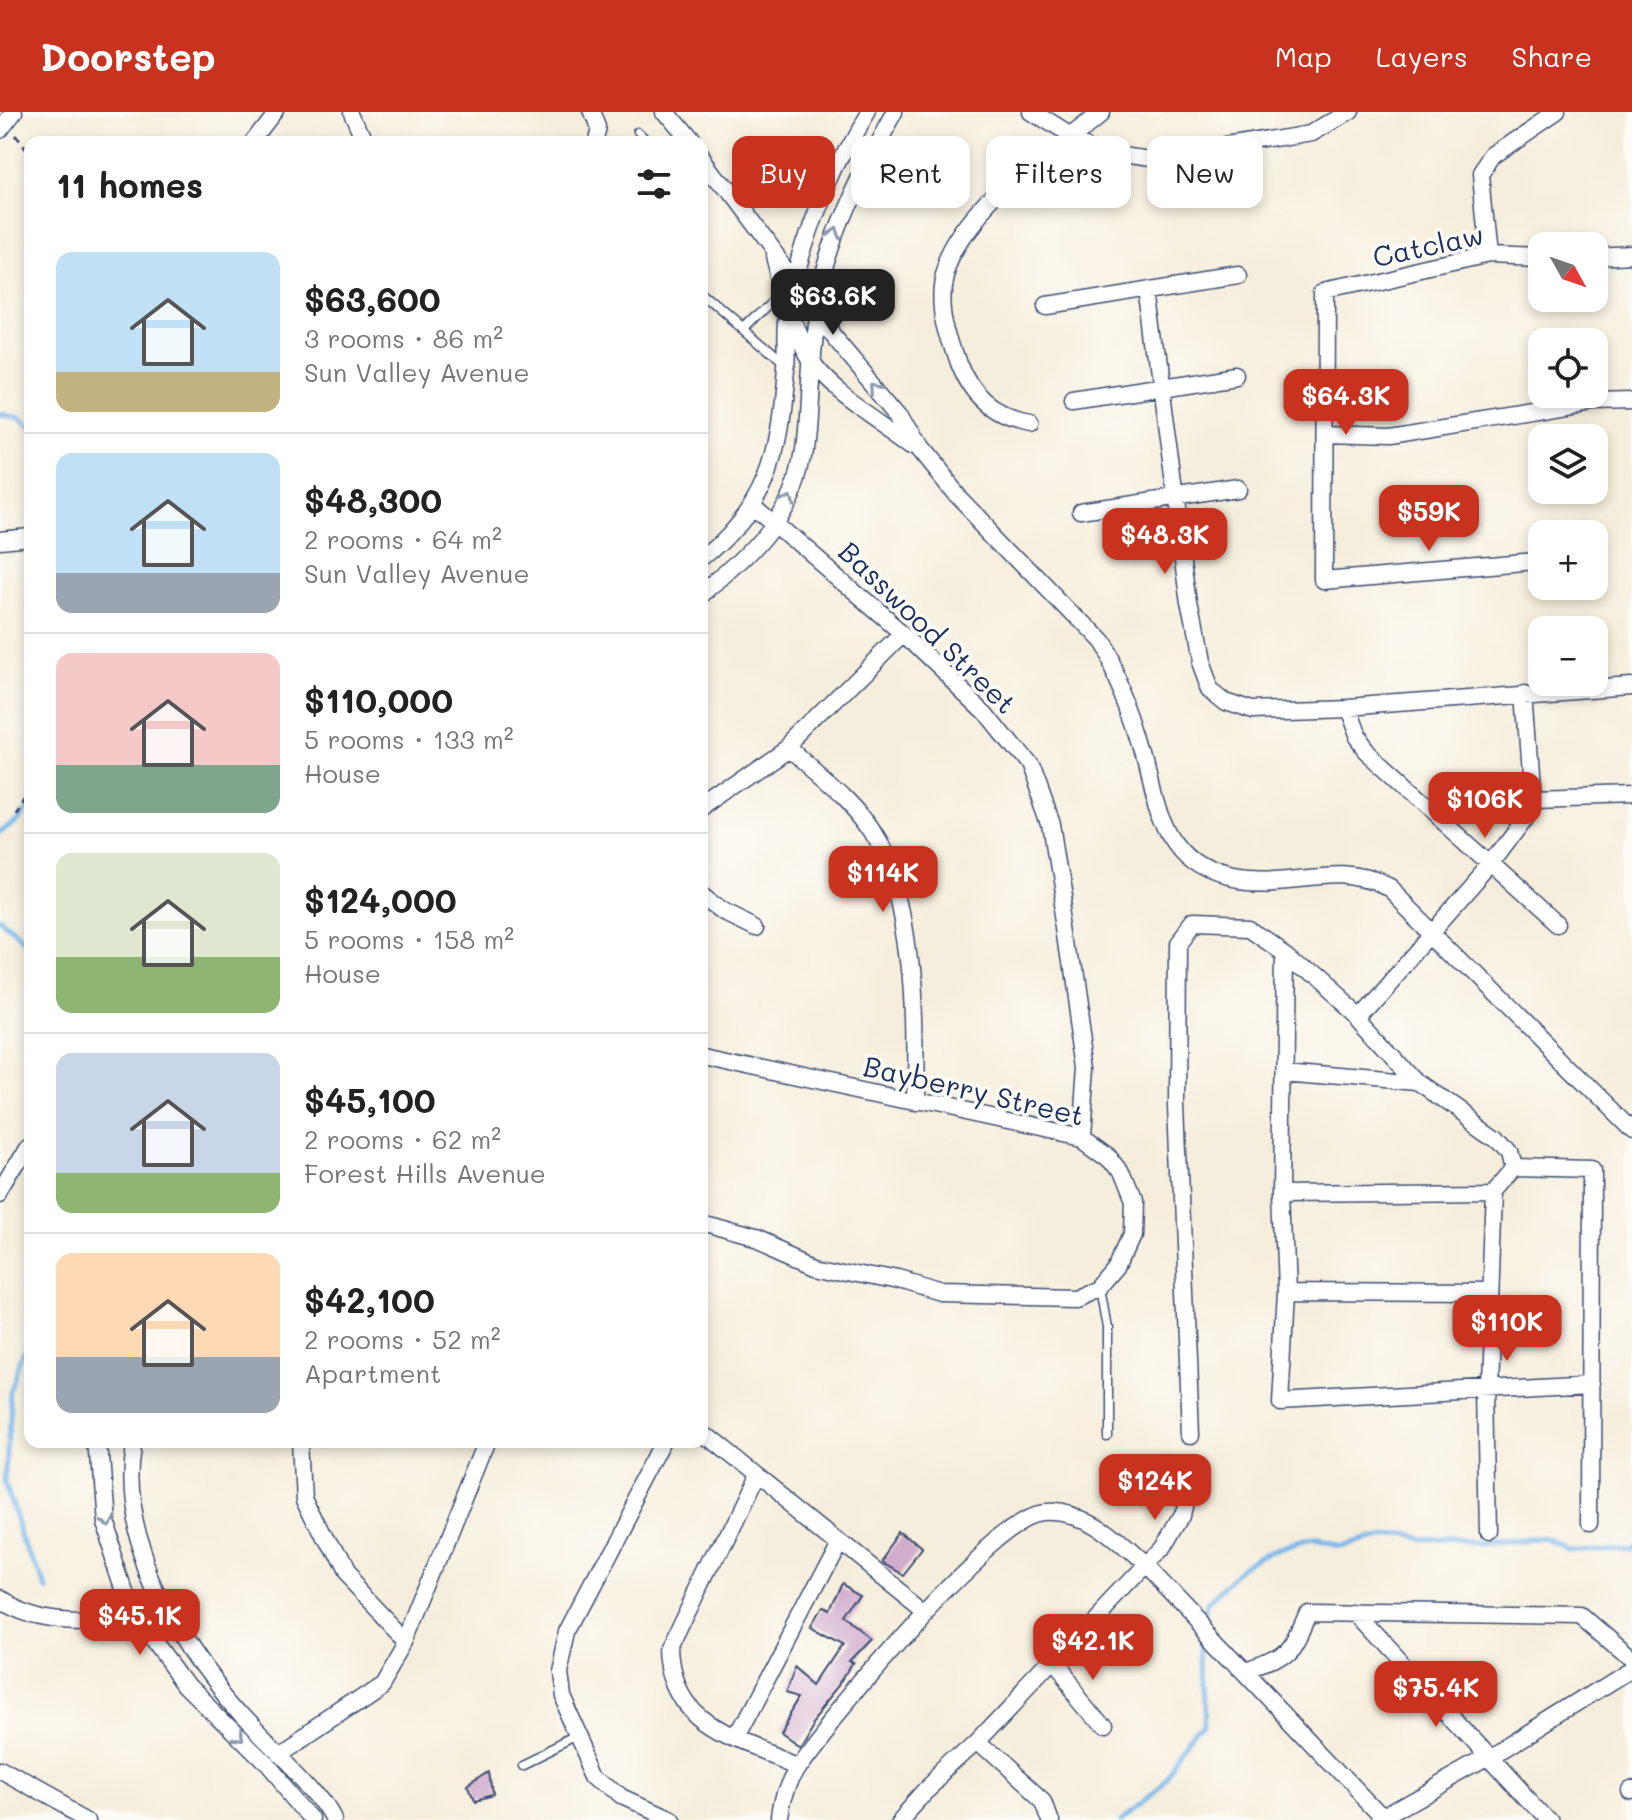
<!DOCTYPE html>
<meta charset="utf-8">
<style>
body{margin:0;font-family:Mali,sans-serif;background:#f6f6f6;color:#222;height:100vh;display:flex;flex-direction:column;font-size:30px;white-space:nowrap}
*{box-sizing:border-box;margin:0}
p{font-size:26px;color:#767676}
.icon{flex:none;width:44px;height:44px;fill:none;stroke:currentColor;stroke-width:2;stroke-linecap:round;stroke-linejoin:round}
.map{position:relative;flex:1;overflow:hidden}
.side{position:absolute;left:24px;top:24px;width:684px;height:1312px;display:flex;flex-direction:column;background:#fff;border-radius:16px;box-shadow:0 4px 12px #0003}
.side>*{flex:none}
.guide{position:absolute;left:732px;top:24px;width:760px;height:72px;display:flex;gap:16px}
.needle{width:52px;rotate:130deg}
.controls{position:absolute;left:1528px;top:120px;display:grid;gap:16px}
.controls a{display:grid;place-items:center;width:80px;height:80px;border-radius:16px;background:#fff;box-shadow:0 4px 12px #0003;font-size:40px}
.price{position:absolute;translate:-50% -68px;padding:0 18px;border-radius:16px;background:#c8321e;color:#fff;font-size:26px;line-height:52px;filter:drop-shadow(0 2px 4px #0008)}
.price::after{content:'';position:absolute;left:50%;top:48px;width:24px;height:18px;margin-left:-12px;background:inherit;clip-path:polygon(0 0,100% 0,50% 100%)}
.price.selected{background:#222;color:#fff}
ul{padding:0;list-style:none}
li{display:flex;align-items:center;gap:24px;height:200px;padding:0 32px}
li+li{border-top:2px solid #e0e0e0}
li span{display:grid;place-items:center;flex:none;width:224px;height:160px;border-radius:16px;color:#555}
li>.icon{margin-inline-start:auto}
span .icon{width:96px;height:96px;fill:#fffc;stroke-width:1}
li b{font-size:34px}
h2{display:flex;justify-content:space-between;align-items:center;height:96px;padding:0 32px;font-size:34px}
.tag{padding:0 28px;border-radius:16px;background:#fff;box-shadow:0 4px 12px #0003;font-size:28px;line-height:72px}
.tag.selected{background:#c8321e;color:#fff}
header{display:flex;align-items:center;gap:48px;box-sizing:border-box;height:112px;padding:0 40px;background:#c8321e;color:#fff}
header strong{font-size:38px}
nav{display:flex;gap:44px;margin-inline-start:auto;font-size:28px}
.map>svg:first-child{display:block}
</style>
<header>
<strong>Doorstep</strong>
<nav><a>Map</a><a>Layers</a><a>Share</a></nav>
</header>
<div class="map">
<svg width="1632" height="1708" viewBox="0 0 1632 1708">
<rect width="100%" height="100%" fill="#fdfcf7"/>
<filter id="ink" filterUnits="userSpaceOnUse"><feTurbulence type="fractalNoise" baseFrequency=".0125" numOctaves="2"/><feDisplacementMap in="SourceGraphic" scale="16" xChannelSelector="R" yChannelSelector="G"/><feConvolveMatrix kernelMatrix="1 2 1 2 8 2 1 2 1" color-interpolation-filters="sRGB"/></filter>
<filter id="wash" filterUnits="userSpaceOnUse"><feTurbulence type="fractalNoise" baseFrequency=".006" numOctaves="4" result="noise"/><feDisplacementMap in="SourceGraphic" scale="32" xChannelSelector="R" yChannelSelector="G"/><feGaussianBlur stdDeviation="1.8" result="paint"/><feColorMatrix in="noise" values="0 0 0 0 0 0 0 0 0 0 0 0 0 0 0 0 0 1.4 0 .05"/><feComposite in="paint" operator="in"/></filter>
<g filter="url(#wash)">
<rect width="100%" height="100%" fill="#f6eedc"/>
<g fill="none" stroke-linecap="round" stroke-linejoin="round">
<path stroke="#76b6ea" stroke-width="5" d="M0,302l20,4 10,8
M0,724l18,-14 12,-16
M0,814l30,25
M30,1237l-17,43 -6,88 31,97
M1208,1518l6,-26 32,-30 34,-18 29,-8 30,6 37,-11 37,6 71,-2 68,-8 21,10 52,-5 7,-7
M1115,1708l52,-39 43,-54 -4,-87"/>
</g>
<g id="blocks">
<path fill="#d1accd" d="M903,1421l19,16 -19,24 -21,-12z
M843,1472l20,11 -17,26 26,20 -20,21 4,2 -9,15 -34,41 -15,25 -19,-13 23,-36 -15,-4 10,-26 22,19 26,-39 -33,-18 11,-18 7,4z
M489,1661l3,22 -19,5 -5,-13z"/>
</g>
</g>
<g filter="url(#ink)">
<use href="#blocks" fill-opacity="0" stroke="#3c4c71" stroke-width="2"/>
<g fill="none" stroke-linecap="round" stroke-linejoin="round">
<defs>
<path id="lane" d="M638,23l7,7
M702,183l84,73
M744,219l38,-38
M1100,1175l7,40v107
M522,1653l57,-28"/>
<path id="street" d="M352,0l13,30
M590,0l7,19 -3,11
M664,0l25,30
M1031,0l40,25 43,17 41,6 156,-26 37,-22
M0,18l14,-18
M255,30l23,-30
M702,47l131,175 67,79 20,36 37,46 139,144c23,35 39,77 50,117 16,61 20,113 94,125 54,8 99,-18 149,8l243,242
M1488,144l-8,-81 13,-19 65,-44
M1594,145l38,-2
M773,147c9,34 18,70 36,100 19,32 76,63 106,87
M1149,177l40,316 11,57 10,27 16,13 27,9 90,-3 289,-21
M1045,194l193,-31
M1074,289l163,-26
M1029,312c-36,-6 -57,-26 -70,-60 -9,-26 -21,-63 -13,-90 20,-65 104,-120 155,-162
M1326,322l62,2 205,-33 39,-1
M753,392l151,130 79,75 45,56 22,60 17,104 20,138 -5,70
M1081,401l157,-24
M0,428l30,-3
M702,446c66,-54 78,-105 84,-187 2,-20 -2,-42 3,-61 15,-70 41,-138 78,-198
M1536,450l-212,18 1,-287 163,-37 54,2
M702,483c47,-39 93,-83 102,-146 6,-47 4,-94 12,-140 14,-71 45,-135 80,-197
M1343,596l11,29 12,15 192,173
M789,636c29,26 62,51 83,83 47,71 44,189 43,271
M1533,687l99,-3
M702,697l87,-61 115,-114
M702,781l22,17 33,16
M1285,838l-3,243 4,99 -6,109 312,-17
M1358,903l133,-151 35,-47 7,-18 -8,-106
M702,943l380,82 26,19 13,17 12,30 -1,31 -14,31 -18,21 -25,11 -136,-3 -43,-13 -80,-17 -57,-25 -57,-16
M1284,959l136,12
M1282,1081l211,-2 20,-23 79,2 -1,355
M0,1083l30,-50
M1286,1180l203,1
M702,1318l224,181
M1191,1320l-14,-327 1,-163 14,-18 58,2 35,24 73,65 62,68 76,53 13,15 4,17
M97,1330l6,77 32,97 51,69 79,78 48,57
M132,1330c-17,104 54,216 123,287 21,21 69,66 80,91
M301,1330l3,54 39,80 63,66
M666,1330l-99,189 -9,40 3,24 37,82 23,21 48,22
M756,1363l-84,175c1,78 64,88 125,115
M1489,1423l-3,-144 7,-200
M0,1487c49,32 111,19 166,14
M1355,1500l191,208
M1052,1552l51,61
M1246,1560c42,-15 44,-20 61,-60l275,4 50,43
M735,1625l102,-195
M978,1631l64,58 7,19
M278,1641l104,-70 24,-41 81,-200
M0,1659l88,49
M1631,1681h1
M779,1708c2,-18 9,-42 19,-57 33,-47 200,-248 250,-251 39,-3 70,31 97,55l241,253
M900,1708l28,-31 50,-46 184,-195 19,-33 6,-25
M1378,1708l112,-63 142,-89"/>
</defs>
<use href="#lane" stroke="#3c4c71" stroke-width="11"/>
<use href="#street" stroke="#3c4c71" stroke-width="19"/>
<path stroke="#3c4c71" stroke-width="3" stroke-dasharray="6 6" stroke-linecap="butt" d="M16,23l14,18
M14,698l16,-24"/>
<use href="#lane" stroke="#fff" stroke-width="8"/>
<use href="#street" stroke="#fff" stroke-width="16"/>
</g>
<defs><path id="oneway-chevron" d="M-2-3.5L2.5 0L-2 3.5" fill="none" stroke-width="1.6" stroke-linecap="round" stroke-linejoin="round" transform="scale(2)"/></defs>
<g stroke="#8d97ae">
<use href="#oneway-chevron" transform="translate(837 122) rotate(-72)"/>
<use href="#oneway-chevron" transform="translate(877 273) rotate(-131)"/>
<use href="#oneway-chevron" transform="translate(789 383) rotate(-65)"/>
<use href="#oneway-chevron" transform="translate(105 1407) rotate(78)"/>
<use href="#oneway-chevron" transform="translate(238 1624) rotate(45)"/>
</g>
</g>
<g text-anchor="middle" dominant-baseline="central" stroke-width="7" stroke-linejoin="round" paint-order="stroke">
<g font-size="28" fill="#1b2f5e" stroke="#fdfcf7">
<text transform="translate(1428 133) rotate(-12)">Catclaw</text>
<text transform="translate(928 515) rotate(44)">Basswood Street</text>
<text transform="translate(974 978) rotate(13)">Bayberry Street</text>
</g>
</g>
</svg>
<div class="controls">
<a><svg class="needle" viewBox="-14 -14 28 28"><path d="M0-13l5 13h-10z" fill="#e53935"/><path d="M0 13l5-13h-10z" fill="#767676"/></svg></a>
<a><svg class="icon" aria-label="locate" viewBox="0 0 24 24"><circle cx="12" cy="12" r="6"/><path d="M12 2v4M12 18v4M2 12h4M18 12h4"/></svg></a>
<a><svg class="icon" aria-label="layers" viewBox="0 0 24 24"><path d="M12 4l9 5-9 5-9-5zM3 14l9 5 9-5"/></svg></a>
<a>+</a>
<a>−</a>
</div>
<b class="price selected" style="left:833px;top:225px">$63.6K</b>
<b class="price" style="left:1346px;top:325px">$64.3K</b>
<b class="price" style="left:1429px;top:441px">$59K</b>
<b class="price" style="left:1165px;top:464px">$48.3K</b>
<b class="price" style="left:1485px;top:728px">$106K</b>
<b class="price" style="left:883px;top:802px">$114K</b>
<b class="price" style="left:1507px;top:1251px">$110K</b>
<b class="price" style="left:1155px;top:1410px">$124K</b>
<b class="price" style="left:140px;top:1545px">$45.1K</b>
<b class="price" style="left:1093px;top:1570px">$42.1K</b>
<b class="price" style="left:1436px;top:1617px">$75.4K</b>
<div class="guide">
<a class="tag selected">Buy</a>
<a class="tag">Rent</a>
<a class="tag">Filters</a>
<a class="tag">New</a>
</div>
<section class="side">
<h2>11 homes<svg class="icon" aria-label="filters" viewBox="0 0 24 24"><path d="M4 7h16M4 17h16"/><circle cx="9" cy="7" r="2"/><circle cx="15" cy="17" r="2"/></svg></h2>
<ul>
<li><span style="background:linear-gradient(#bfe0f5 75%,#c2b280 0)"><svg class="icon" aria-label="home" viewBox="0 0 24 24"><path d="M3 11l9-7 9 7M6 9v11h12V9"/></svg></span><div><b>$63,600</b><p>3 rooms · 86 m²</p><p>Sun Valley Avenue</p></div></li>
<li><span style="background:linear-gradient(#bfe0f5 75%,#9aa5b1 0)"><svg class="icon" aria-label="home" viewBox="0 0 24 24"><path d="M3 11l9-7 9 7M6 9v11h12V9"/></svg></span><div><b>$48,300</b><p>2 rooms · 64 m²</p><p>Sun Valley Avenue</p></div></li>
<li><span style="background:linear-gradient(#f6c9c9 70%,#7fa58c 0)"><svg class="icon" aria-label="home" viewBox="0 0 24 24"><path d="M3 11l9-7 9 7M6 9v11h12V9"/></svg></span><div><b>$110,000</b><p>5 rooms · 133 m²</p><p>House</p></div></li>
<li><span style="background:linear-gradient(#dfe7d0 65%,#8fb573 0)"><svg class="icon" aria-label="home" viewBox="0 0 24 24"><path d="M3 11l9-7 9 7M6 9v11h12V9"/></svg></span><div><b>$124,000</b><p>5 rooms · 158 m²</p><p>House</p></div></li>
<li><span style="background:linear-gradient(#c9d6e8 75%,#8fb573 0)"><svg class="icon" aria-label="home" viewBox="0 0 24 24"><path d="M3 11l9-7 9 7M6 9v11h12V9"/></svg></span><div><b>$45,100</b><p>2 rooms · 62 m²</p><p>Forest Hills Avenue</p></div></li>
<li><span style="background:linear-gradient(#ffd9b3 65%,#9aa5b1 0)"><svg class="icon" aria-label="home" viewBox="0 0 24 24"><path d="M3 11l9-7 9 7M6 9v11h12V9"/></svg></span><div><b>$42,100</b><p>2 rooms · 52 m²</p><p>Apartment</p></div></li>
</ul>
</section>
</div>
